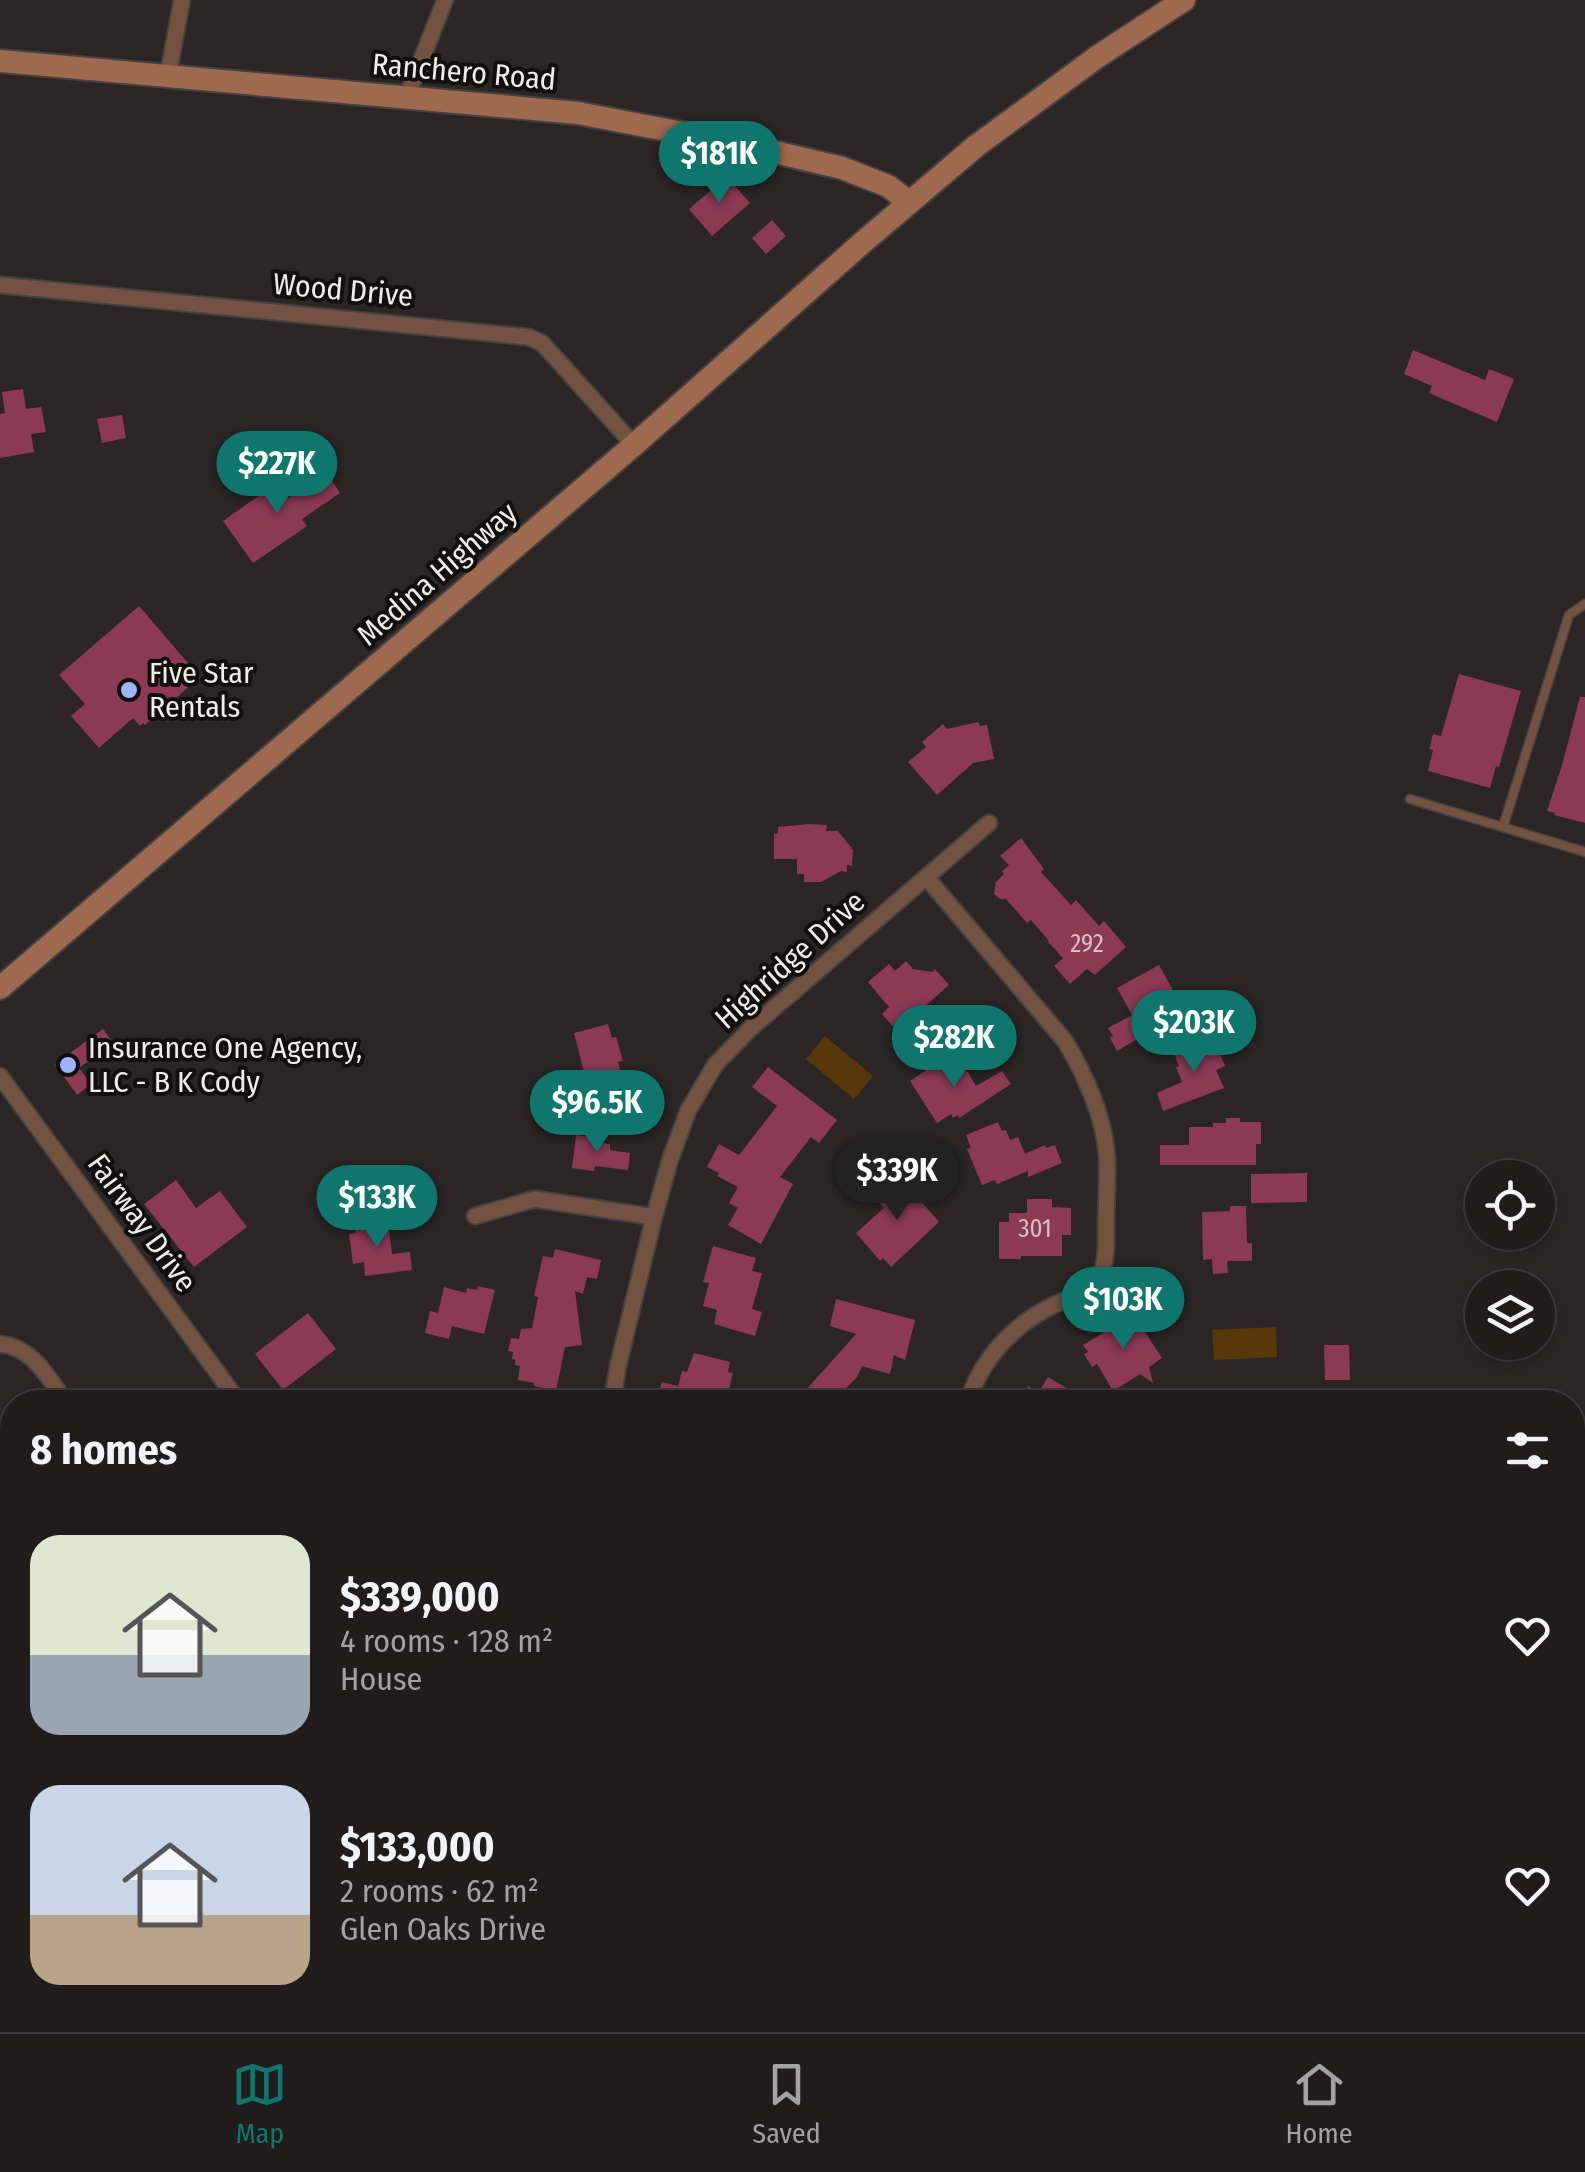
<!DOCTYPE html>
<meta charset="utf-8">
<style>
body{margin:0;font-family:"Fira Sans Condensed",sans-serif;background:#282525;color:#f1f3f6;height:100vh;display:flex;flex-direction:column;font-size:38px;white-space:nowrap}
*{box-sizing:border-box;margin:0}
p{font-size:32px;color:#a2a1a3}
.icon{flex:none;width:55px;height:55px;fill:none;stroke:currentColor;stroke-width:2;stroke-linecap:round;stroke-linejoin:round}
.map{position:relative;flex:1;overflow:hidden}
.drawer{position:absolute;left:0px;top:1390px;width:1585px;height:642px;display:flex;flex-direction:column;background:#201c1c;border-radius:40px 40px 0 0;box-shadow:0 5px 15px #0003,0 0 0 2px #3d3a3b}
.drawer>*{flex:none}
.controls{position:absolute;left:1465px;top:1160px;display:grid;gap:20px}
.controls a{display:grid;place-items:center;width:90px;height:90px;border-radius:50%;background:#201c1c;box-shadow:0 5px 15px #0003,0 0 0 2px #3d3a3b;font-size:50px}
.price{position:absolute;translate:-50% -85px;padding:0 22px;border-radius:35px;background:#0f766e;color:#fff;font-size:32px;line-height:65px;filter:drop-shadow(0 2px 5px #0008)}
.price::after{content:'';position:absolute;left:50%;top:60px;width:30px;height:22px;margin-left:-15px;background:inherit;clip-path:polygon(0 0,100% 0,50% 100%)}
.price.current{background:#222;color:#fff}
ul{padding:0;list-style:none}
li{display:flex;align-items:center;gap:30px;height:250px;padding:0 30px}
li span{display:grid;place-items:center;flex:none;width:280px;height:200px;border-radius:30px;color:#555}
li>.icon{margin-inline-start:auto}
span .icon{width:120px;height:120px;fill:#fffc;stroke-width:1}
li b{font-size:42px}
h2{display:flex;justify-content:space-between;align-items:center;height:120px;padding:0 30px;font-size:42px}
.tab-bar{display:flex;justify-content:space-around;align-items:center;height:140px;border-top:2px solid #3d3a3b;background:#201c1c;font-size:28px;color:#a2a1a3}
.tab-bar a{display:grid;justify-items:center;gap:5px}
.tab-bar .current{color:#0f766e}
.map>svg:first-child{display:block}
</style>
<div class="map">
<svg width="1585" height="2032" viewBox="0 0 1585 2032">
<rect width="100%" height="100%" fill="#2b2625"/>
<path fill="#58380b" d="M825,1036l48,40 -19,23 -48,-40z
M1276,1327l1,30 -63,3 -2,-30z"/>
<path fill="#8c3954" d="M727,177l23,26 -38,33 -23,-27z
M772,220l14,16 -20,18 -14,-16z
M1413,350l72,30 4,-11 25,10 -17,43 -68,-29 3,-7 -28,-12z
M23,389l3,20 15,-2 5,25 -15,2 3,18 -34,6v-44l5,-1 -3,-21z
M122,415l4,23 -24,5 -5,-24z
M326,472l14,21 -38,26 5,7 -54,37 -30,-42 54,-38 11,15z
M139,606l61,71 -55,48 -2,-2 -3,3 -7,-8 -34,30 -28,-32 14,-12 -26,-29z
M1459,674l62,17 -22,76 -3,-1 -6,22 -62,-17 5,-21 -4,-1 4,-15 8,2z
M1580,697h5v126l-31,-8 1,-2 -8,-2 15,-46z
M978,722l2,4 7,-1 7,34 -21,4 -36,32 -29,-33 18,-15 -4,-5 21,-18 4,5z
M810,824l17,1 -1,6h12l15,19 -1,16 -5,-1v7l-6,-1 -20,11h-17v-8h-7v-15h-23v-25h4v-7z
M1021,838l23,31 -3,3 30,33 5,-5 23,26 5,-5 22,26 -31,28 -8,-6 -17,15 -16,-18 9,-8 -15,-16 1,-1 -18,-21 -4,3 -21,-24h-6l-6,-5 2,-12 8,-8 -2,-3 7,-6 -9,-9z
M906,961l7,8 19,3 3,-3 14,16 -52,46 -15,-17 7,-7 -21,-25 21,-18 6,7z
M1159,965l26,47 -68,39 -7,-13 3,-2 -5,-8 24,-13 -15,-27z
M608,1024l4,14 4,-1 7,24 -5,1 9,36 -34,9 -19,-74z
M103,1029l10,14 -34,25 12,16 -14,11 -22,-31z
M1205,1042l4,8 8,-4 8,20 -9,4 8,18 -61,23 -6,-18 25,-11 -6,-15 3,-1 -6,-16 18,-7 1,4z
M945,1058l7,10 16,4 8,14 26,-15 9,13 -52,34 -1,-3 -5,3 -2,-4 -14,9 -27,-42z
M768,1067l69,53 -18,23 -8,-6 -31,40 13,7 -32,60 -33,-19 10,-17 -9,-5 9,-16 -21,-11 2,-3 -12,-6 12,-23 20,11 38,-49 -25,-19z
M1226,1118h14v4h21v22h-5v21h-96v-20h29v-18h24v-4h13z
M998,1122l4,9 4,-1 4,10 8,-3 7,17 20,-9 1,3 9,-3 7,18 -34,14v-6l-31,13 -2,-4 -13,5 -15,-36 4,-1 -5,-13z
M576,1135l27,3v5l7,1v6l20,3 -2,17 -33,-4 -1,5 -22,-3z
M1307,1173v29l-56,1v-29z
M899,1176l40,46 -48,45 -8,-9 -3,3 -24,-28 28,-25 -9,-10z
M176,1180l20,28 24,-17 27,36 -53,40 -50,-63z
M1027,1199h25v8l19,1v27h-9v21h-41v3h-22v-37h10v-9h18z
M1230,1206h16l1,37h5v18h-25l1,12 -15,1 -1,-15 -9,1 -1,-48 28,-1z
M388,1221l4,33 18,-2 2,18 -47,6 -1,-14 -11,2 -4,-30 7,-1 -2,-8z
M713,1246l43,12 -4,13 10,2 -10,36 10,3 -7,24 -41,-12 3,-14 -14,-4 6,-23 -6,-1z
M555,1249l46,11 -4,19 -10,-2 -4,17 -8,-3 7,54 -17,2 -9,44 -22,-5v-3l-16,-3 2,-14 -5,-1v-5l-3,-1 1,-7 -5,-1 3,-13 8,1 2,-10 11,-1 6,-31 -4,-1 9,-40 10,2z
M478,1286l17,4 -11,44 -32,-8 -3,13 -24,-6 5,-22 8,2 6,-26 22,6 1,-5 10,2z
M836,1299l79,21 -10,40 -11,-5 -4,19 -28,-8 -5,11 -24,25h-15l-13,-11 51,-57 -26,-8z
M1127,1311l1,2 3,-2 31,47 -13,9 4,16 -13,-9 -27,17 -16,-27 -5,3 -8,-13 4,-2 -5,-7 33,-20 -1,-6z
M308,1313l28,36 -53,41 -28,-36z
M1324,1345h25l1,35h-25z
M694,1353l36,9 -2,10 5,1 -6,24 -4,-1 -1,6h-66l6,-20 16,4 4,-15 5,1z
M1048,1377l42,25h-72l10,-16 10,7z"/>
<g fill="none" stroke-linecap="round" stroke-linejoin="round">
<defs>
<path id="lane" d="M1410,799l175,53
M1503,827l66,-212 16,-11
M0,1791l12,-10
M1572,1884l13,5
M1572,1931l13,-34
M1022,2020l23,12
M905,2032l11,-12"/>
<path id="street" d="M168,75l14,-75
M407,96l38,-96
M0,285l528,52 14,6 92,102
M926,877l139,164c19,32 36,68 41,106 3,24 0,51 0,76 0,19 2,44 -10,59 -10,12 -27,16 -40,22 -43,20 -73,54 -89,98
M0,1076l239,326
M475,1216l60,-17 119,18
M0,1344c33,3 48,34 66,58
M612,1402l6,-36 36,-149 16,-57 18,-49 27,-46 36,-37 238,-205
M0,1635l12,-11
M0,1882l12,8
M0,1974h12
M118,2020l10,12
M137,2024l45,8
M203,2032v-12
M645,2032l9,-12"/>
<path id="secondary" d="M0,61l578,52 167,32 97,23 46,18 21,16
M0,988l634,-543 228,-202 114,-97 121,-89 87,-57"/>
<path id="primary" d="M1572,1670l13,-33
M1435,2032l4,-12"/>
</defs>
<use href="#lane" stroke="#464241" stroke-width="11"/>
<use href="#street" stroke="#464241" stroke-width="19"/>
<use href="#secondary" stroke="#464241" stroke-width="26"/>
<use href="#primary" stroke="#464241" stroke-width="29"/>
<use href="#lane" stroke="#745241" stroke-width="8"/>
<use href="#street" stroke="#745241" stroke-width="15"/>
<use href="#secondary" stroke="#9e694e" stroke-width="22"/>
<use href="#primary" stroke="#bf7b58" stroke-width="25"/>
</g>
<g fill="#a0b3fd" stroke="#120f0f" stroke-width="4">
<circle cx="129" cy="690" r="10"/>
<circle cx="68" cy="1065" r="10"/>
</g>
<g text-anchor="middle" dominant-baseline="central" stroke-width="8" stroke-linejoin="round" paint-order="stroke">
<g font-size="25" fill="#d6bfc5">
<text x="1087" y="944">292</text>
<text x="1035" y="1229">301</text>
</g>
<g font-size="30" fill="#efeceb" stroke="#120f0f">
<text transform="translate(464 72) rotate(5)">Ranchero Road</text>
<text transform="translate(343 290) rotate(5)">Wood Drive</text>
<text transform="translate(437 574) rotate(-41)">Medina Highway</text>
<text transform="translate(790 960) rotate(-42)">Highridge Drive</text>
<text transform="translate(142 1223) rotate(54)">Fairway Drive</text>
</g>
<g font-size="30" fill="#efeceb" stroke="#120f0f" text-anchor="start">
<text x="149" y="673">Five Star<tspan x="149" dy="34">Rentals</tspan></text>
<text x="88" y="1048">Insurance One Agency,<tspan x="88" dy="34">LLC - B K Cody</tspan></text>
</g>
</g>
</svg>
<div class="controls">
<a><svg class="icon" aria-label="locate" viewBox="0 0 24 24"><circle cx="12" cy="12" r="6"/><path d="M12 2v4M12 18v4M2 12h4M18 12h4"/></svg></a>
<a><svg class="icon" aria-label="layers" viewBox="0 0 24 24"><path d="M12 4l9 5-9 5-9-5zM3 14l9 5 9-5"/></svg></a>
</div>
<b class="price" style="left:719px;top:206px">$181K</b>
<b class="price" style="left:277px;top:516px">$227K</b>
<b class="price" style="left:1194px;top:1075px">$203K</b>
<b class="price" style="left:954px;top:1090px">$282K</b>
<b class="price" style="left:597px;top:1155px">$96.5K</b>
<b class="price current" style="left:897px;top:1223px">$339K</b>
<b class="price" style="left:377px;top:1250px">$133K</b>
<b class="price" style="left:1123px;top:1352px">$103K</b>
<section class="drawer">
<h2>8 homes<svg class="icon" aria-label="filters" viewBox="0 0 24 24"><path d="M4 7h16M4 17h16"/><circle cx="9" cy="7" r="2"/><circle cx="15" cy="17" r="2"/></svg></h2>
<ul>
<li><span style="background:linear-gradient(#dfe7d0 60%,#9aa5b1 0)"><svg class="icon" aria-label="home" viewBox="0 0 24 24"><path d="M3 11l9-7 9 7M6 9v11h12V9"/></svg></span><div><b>$339,000</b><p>4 rooms · 128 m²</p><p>House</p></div><svg class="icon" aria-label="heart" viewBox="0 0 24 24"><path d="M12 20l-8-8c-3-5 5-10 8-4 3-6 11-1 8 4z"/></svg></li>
<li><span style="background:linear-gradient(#c9d6e8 65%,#b9a48a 0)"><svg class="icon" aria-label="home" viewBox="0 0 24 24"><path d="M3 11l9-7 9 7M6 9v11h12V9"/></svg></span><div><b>$133,000</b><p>2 rooms · 62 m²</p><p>Glen Oaks Drive</p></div><svg class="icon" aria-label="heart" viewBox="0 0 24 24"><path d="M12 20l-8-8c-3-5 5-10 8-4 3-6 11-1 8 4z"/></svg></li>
</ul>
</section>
</div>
<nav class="tab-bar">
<a class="current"><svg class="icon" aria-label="map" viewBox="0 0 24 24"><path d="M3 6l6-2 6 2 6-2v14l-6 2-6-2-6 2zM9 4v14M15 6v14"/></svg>Map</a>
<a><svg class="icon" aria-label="saved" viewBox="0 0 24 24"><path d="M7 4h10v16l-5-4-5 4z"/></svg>Saved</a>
<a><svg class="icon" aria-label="home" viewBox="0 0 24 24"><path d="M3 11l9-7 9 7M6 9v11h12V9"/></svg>Home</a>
</nav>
